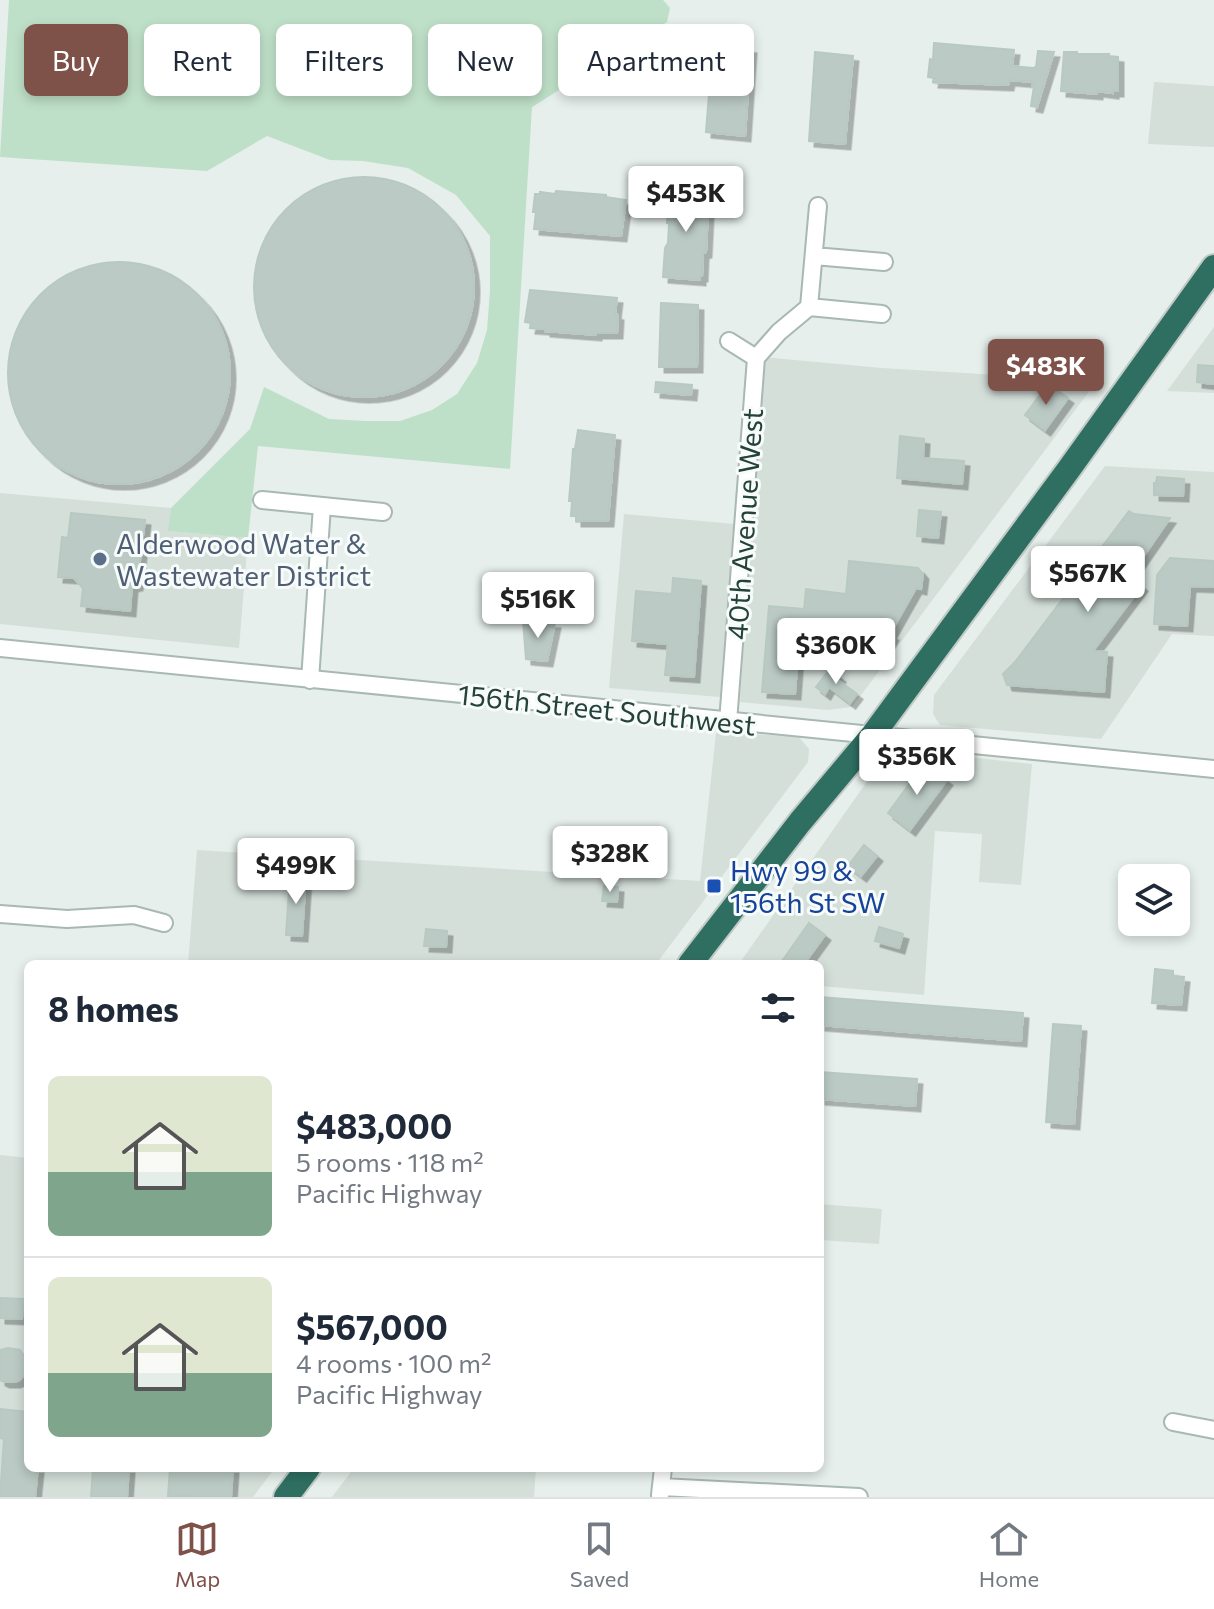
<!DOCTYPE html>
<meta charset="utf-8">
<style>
body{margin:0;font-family:Commissioner,sans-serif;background:#f2f2f3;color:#1f2937;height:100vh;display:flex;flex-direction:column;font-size:30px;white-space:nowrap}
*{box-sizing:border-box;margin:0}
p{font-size:26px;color:#747a83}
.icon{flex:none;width:44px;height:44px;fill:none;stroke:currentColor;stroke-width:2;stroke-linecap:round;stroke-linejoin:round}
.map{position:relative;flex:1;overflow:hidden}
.panel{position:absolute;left:24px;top:960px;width:800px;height:512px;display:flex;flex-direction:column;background:#fff;border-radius:12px;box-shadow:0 4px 12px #0003}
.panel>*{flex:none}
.guide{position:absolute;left:24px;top:24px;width:800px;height:72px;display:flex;gap:16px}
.controls{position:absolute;left:1118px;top:864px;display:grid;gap:16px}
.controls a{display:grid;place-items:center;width:72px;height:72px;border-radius:12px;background:#fff;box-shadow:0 4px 12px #0003;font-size:40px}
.price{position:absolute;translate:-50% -68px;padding:0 18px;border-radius:8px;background:#fff;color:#222;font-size:26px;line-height:52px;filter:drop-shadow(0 2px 4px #0008)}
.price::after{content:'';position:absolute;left:50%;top:48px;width:24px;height:18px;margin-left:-12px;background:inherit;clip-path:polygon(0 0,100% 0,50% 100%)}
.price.active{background:#7f5249;color:#fff}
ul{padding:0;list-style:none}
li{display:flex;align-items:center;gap:24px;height:200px;padding:0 24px}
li+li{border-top:2px solid #e0e1e3}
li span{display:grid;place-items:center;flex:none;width:224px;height:160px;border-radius:12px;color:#555}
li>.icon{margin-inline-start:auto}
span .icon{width:96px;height:96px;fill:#fffc;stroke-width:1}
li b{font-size:34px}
h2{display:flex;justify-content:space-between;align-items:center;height:96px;padding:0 24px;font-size:34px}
.pill{padding:0 28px;border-radius:12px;background:#fff;box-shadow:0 4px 12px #0003;font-size:28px;line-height:72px}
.pill.active{background:#7f5249;color:#fff}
.tab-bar{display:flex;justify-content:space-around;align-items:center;height:112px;border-top:2px solid #e0e1e3;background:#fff;font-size:22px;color:#747a83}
.tab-bar a{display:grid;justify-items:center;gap:4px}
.tab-bar .active{color:#7f5249}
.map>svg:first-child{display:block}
</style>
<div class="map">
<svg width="1214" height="1497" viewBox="0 0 1214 1497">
<defs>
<filter id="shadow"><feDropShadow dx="5.5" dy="5.5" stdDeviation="0" flood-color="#0004"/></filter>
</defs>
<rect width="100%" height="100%" fill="#e6efeb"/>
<path fill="#d4dfda" d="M1154,82l60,4v61l-66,-3z
M1214,327v66l-47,-2z
M762,357l120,11 215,13 -245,326 -25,3 -87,-8z
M1105,466l109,6v164l-42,-2 -71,105 -161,-14 -7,-11 1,-19z
M0,493l171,15 -2,23 79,7 -9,110 -239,-24z
M624,514l111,10 -15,173 -111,-9z
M716,733l82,3 11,13 -1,13 -152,202h-468l9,-114 503,31z
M896,749l136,15 -11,121 -42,-3 3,-48 -47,-3 -11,164 -104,-9v-22h-81l143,-204z
M0,1155l28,3v310h247l-22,29h-253z
M820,1204l62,5 -3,35 -59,-4z
M354,1468h182l-2,29h-202z"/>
<path fill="#bfe0c8" d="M9,0h654l7,8 -3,14 -135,85 -22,362 -252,-23 -10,92 -80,-7 3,-23 79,-79 14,-42 65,32 36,2h35l32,-11 25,-16 20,-31 10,-33 3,-39v-55l-34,-41 -48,-27 -45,-7 -33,-1 -63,-24 -60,35 -207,-14z"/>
<path fill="#bbcac4" stroke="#b8c9c2" stroke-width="2" filter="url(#shadow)" d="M934,43l80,7 -2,16 21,2 3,-1 2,-16 16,1 -17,55 -6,-1 3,-20h-2v-4l-23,-2 -1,5 -75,-3 1,-4 -6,-1 2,-18 3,1z
M713,44l38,4 -6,88 -39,-4z
M815,52l38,4 -8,88 -36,-3z
M1064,52h13v2h32l-1,2 10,1v34h-5v2l-16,-2v3l-36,-3z
M254 287a110 110 0 1 1 220 0a110 110 0 1 1-220 0Z
M670,188l36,2v20l2,1 -2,41 -3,1 -1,23h-2v4l-37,-3 2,-29 3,-5 1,-20h-2z
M556,191l50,4v2l20,3 -5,36 -87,-7 2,-17h-3l2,-18h5v-2l15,2z
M8 373a111 111 0 1 1 222 0a111 111 0 1 1-222 0Z
M530,290l87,8 -2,16 3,1 -1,18h-21v2l-51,-4v-2l-15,-1 1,-5 -6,-1z
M661,303l37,2 -1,62h-38z
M1198,365l16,1v18l-17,-2z
M656,382l36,3 -1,10 -36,-3z
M1048,384l20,14 -23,32 -20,-15z
M578,430l37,5 -7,86h-32v-5h-5l1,-15h-3l2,-24 2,-28h2z
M900,436l24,3 -1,19 41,3 -2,23 -65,-6z
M1157,477l27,2 -1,17 -29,-1v-12h2z
M919,510l22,2 -3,26 -21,-2z
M1129,511l5,3 36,4 -40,58 12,10 -49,65 14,1 -3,40 -97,-7 -4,-11 12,-12z
M71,513l74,7 -8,65 -5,1 -2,25 -49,-5 2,-18 -9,-10 -16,-1 4,-40 6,1z
M1170,558l44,3v26l-24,-1 -3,40 -33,-2 3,-49z
M849,561l69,7 5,6 -2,15 -5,-1 -26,46 3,1 -11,19 -35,-21 -6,12 -42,-4 -4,53 -33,-2 7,-86 35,3 2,-20 40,5z
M673,578l28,3 -7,96 -29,-2 3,-31 -36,-3 4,-50 36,3z
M523,621l32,2 -8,38 -21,-2z
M830,669l10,8 -2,3 19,14 -7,9 -21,-16 -4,7 -9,-7z
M924,764l23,16 -37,50 -22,-17z
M864,845l13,11 -16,20 -13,-10z
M290,875l16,1 -4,60 -16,-1z
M604,886l14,1 -1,15 -15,-1z
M809,923l16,12 -21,29h-24z
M879,927l24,7 -4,14 -24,-7z
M426,929l21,2 -1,16 -22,-1z
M1155,969l18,2v5l11,1 -3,28 -29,-2z
M820,997l203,16 -2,28 -201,-16z
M1053,1024l28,2 -7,98 -28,-2z
M820,1072l97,7 -2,27 -95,-7z
M0,1298l23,1 -1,20 -22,-1z
M8,1348l12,2 7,10v11l-7,9 -5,2h-11l-4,-2v-30z
M0,1409l28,3v56h10l-3,29h-35l4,-58 -4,-1z
M93,1468h36l-2,29h-36z
M170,1468h63l-2,29 -63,-1z"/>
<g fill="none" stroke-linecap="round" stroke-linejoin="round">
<defs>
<path id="minor" d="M814,256l70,6
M809,307l73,7
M756,358l23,-26 30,-25 9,-101
M262,500l121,12
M0,648l1214,121
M310,680l12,-174
M728,722l28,-364 -27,-17
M0,914l67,5 67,-4 30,8
M1173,1422l41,8
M661,1487l198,10
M660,1495l3,-27"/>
<path id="highway" d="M690,964l110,-142 72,-86 197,-267 145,-202
M286,1497l22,-29"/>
</defs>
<use href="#minor" stroke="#a8b8b2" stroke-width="20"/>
<use href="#highway" stroke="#c2cac8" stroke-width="28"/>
<use href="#minor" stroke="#fff" stroke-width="16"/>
<use href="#highway" stroke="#2f6f62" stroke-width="24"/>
</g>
<circle fill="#5c6f8a" stroke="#f7fbf9" stroke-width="3" cx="100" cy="559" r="8"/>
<rect fill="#1a4fb4" stroke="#f7fbf9" stroke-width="3" x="706" y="878" width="16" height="16" rx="4"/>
<g text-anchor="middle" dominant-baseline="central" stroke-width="6" stroke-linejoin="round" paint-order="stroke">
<g font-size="28" fill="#24423a" stroke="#f7fbf9">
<text transform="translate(744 524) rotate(-86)">40th Avenue West</text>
<text transform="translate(607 709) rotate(6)">156th Street Southwest</text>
</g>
<g font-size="28" fill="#4e5e75" stroke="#f7fbf9" text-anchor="start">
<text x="116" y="543">Alderwood Water &amp;<tspan x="116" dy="32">Wastewater District</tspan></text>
</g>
<g font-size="28" fill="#164399" stroke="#f7fbf9" text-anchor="start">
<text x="730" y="870">Hwy 99 &amp;<tspan x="730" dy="32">156th St SW</tspan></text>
</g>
</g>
</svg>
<div class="controls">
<a><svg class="icon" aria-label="layers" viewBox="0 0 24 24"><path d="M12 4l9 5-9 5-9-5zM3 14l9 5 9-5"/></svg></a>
</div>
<b class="price" style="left:686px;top:234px">$453K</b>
<b class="price active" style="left:1046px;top:407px">$483K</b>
<b class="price" style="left:1088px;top:614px">$567K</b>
<b class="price" style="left:538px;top:640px">$516K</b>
<b class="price" style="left:836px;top:686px">$360K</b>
<b class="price" style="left:917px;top:797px">$356K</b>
<b class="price" style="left:610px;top:894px">$328K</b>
<b class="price" style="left:296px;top:906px">$499K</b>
<div class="guide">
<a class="pill active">Buy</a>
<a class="pill">Rent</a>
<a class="pill">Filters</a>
<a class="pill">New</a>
<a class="pill">Apartment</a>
</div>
<section class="panel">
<h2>8 homes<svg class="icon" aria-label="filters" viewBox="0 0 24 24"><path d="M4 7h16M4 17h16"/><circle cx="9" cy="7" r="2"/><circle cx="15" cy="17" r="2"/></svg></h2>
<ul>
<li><span style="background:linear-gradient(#dfe7d0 60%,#7fa58c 0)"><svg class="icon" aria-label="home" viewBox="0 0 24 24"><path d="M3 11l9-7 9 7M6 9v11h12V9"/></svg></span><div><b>$483,000</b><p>5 rooms · 118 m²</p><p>Pacific Highway</p></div></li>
<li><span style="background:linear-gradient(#dfe7d0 60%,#7fa58c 0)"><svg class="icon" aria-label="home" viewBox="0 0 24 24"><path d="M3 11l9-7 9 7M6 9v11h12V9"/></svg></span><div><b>$567,000</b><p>4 rooms · 100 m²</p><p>Pacific Highway</p></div></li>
</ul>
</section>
</div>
<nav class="tab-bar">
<a class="active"><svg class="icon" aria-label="map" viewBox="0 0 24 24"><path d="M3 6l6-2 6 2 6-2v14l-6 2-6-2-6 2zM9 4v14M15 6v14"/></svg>Map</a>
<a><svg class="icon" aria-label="saved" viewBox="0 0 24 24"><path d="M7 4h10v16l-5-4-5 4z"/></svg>Saved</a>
<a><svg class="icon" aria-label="home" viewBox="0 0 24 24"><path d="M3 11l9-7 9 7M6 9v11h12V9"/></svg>Home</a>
</nav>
